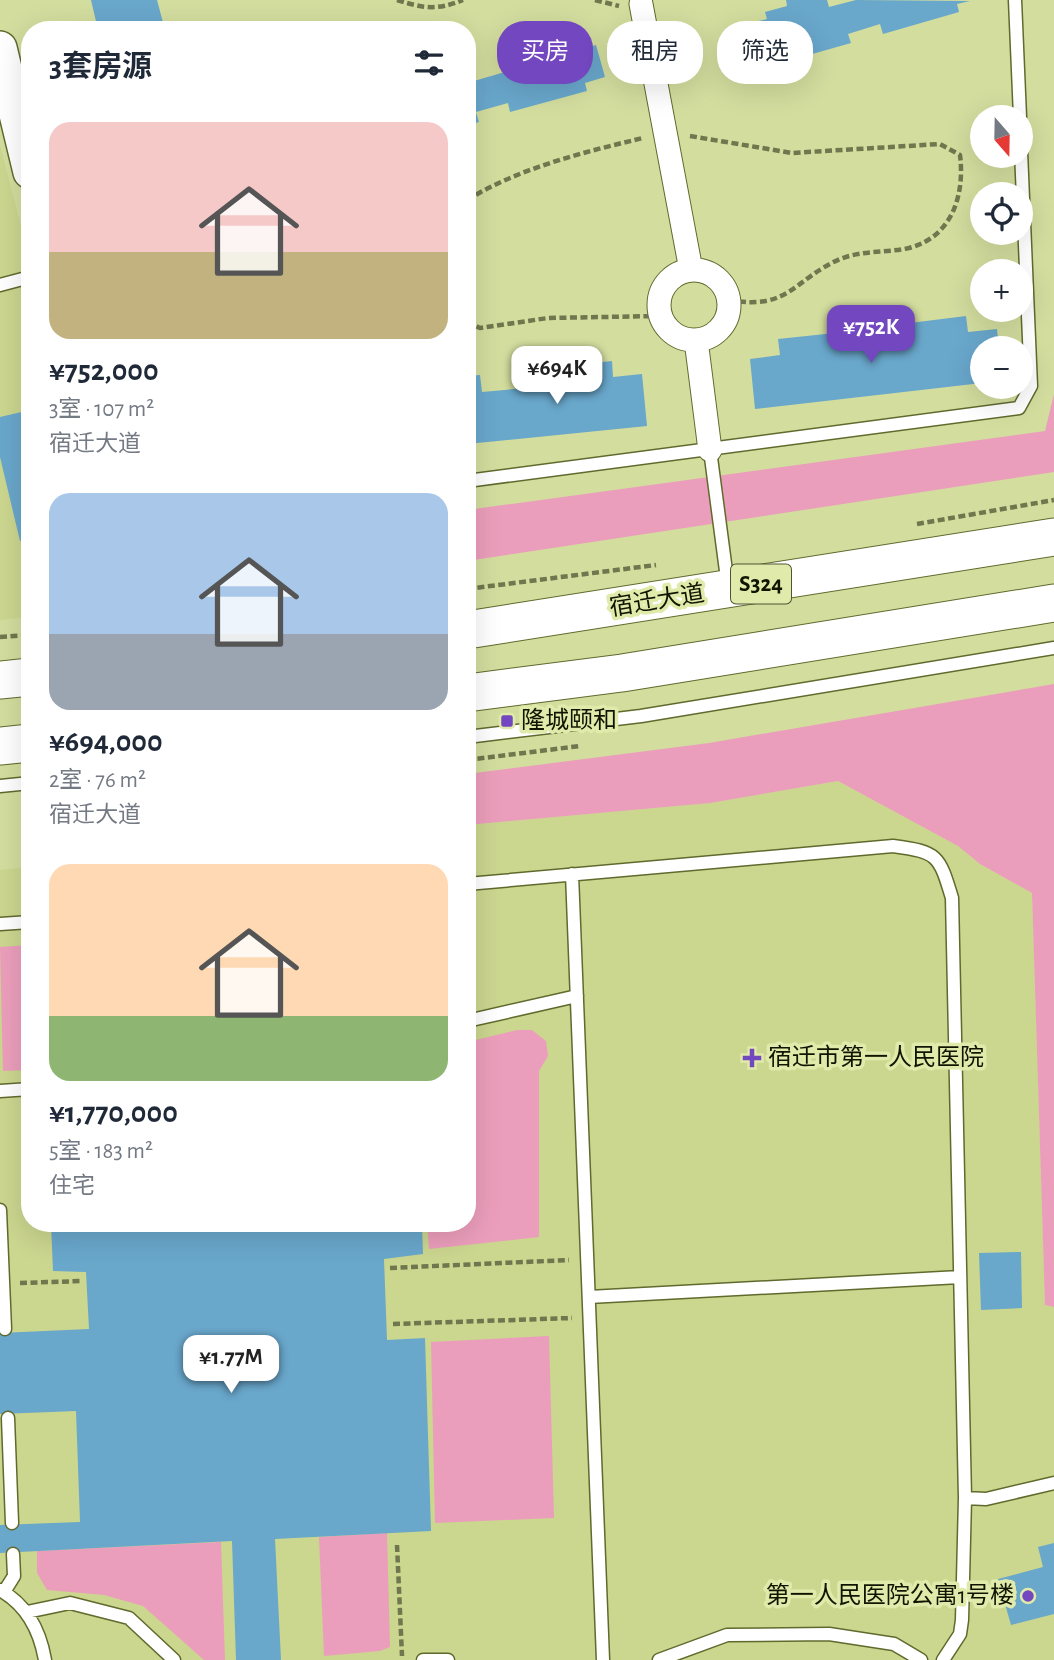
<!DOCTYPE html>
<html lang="zh">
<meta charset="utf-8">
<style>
body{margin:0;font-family:"Alegreya Sans","Noto Sans SC",sans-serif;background:#f2f2f3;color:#1f2937;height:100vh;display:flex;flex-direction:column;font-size:26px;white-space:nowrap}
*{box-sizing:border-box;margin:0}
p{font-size:23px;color:#747a83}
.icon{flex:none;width:38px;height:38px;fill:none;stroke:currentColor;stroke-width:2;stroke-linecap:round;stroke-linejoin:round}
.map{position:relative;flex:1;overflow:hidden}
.drawer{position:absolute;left:21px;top:21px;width:455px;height:1211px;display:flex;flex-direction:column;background:#fff;border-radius:28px;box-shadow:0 7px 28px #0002}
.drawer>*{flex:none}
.top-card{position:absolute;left:497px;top:21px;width:452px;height:63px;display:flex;gap:14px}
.needle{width:46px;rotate:160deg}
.buttons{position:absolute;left:970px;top:105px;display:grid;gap:14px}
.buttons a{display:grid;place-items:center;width:63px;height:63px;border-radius:50%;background:#fff;box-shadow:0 7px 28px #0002;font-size:35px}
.price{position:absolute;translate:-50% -60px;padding:0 16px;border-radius:14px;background:#fff;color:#222;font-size:23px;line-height:46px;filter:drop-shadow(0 2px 4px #0008)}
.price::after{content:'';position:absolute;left:50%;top:42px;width:21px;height:16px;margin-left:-10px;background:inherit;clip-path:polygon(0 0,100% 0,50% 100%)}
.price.selected{background:#7247bf;color:#fff}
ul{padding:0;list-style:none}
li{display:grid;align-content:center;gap:14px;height:371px;padding:0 28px}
li span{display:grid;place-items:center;height:217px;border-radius:21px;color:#555}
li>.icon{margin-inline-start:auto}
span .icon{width:126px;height:126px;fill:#fffc;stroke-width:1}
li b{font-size:30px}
h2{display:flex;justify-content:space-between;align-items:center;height:84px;padding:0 28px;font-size:30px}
.tag{padding:0 24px;border-radius:28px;background:#fff;box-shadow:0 7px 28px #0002;font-size:24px;line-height:63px}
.tag.selected{background:#7247bf;color:#fff}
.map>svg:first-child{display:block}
</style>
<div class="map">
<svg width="1054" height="1660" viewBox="0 0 1054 1660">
<rect width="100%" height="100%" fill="#d3dd9e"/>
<path fill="#cbd68f" d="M0,145l30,115v357l-30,3z
M838,781l120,65 22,18 52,29 13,412 9,2v353h-1054v-790l30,-3v356h437v-398l243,-22z"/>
<path fill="#eb9ebb" d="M1054,394v78l-587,89v-51l578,-79z
M1054,684v623l-9,-2 -13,-412 -52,-29 -22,-18 -120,-65 -128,22 -243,22v-51l242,-31z
M30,945v125l-27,1 -3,-124z
M517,1030h15l14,11 2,15 -9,15v166l-110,12 -2,-26h40v-181z
M549,1336l5,182 -119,5 -4,-181z
M387,1533l3,114 -10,4 -56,5 -5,-119z
M221,1542l4,118h-21l-61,-54 -39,-11 -57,-5 -10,-17v-22z"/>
<path fill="#69a7cb" d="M91,0h66l8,30h-67z
M786,0h41l2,7 27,-7 114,1 -13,3 2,8 -76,22 -3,-10 -32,10 3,9 -74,21 -4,-14 -15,4 -8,-31 17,-4 -2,-7 22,-6z
M563,36l2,8 13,-4 2,9 16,-4 9,32 -20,6 2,8 -77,21 -2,-9 -32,9 3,10 -12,3v-42l52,-15 -5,-18z
M966,316l2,16 29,-3 2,19h-17v35l-227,26 -5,-50 30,-4 -2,-16 57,-6 2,16 75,-8 -2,-18z
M612,361l1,16 29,-3 5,52 -180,18v-68l13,-1 2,17 75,-7 -1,-18z
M30,410v128l-10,3 -20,-84v-40z
M51,1223h371l1,31 -39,5 3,81 38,-2 6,193 -156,8 6,121h-45l-4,-119 -232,12v-28l80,-3 -4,-111 -76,3v-81l89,-4 -3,-57 -33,-1z
M1021,1252l1,56 -41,2 -2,-57z
M1054,1543v71l-43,11 -13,-46 45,-12 -5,-20z"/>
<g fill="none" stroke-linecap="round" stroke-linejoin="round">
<defs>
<path id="lane" d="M1015,0l5,117
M0,285l30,-8
M710,450l18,136
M467,481l552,-73 12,-22 -11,-258
M467,737l174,-21 413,-68
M0,786l30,-3
M572,874l31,786
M467,884l426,-38c45,6 46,9 59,52l13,600 -3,122 -2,14 -17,26
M0,924l30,-2
M467,1021l110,-25
M0,1091l30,-2
M0,1210l5,119
M589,1297l371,-20
M8,1418l4,105
M965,1498l21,1 68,-16
M0,1590c27,15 40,41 45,70
M4,1592l10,-16 -1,-22
M27,1612l43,-9 59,15 45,42
M423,1660h25
M659,1660l68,-25 102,-1 65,10 27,16"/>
<path id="street" d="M641,4l50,266
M659 305a35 35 0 1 1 70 0a35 35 0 1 1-70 0Z
M696,340l14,110"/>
<path id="secondary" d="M0,48l30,124"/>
<path id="primary" d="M467,630l587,-93
M0,680l30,-3
M467,693l155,-20 432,-70
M0,746l30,-3"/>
</defs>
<use href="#lane" stroke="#61692d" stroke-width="15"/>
<use href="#street" stroke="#61692d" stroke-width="25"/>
<use href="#secondary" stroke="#61692d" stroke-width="36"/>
<use href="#primary" stroke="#61692d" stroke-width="39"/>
<path stroke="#70764d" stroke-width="4.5" stroke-dasharray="7 3.5" stroke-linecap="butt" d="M397,0c26,8 39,11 66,0
M595,0l24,6
M690,136l102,17 148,-9 20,11c5,40 -8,82 -51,93 -23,5 -46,2 -69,11 -46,20 -51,52 -111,41
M467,200c52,-32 117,-48 176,-62
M467,322l13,6 68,-10 113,-2
M917,524l137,-24
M467,589l189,-24
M0,637l30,-2
M467,760l113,-14
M390,1268l179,-8
M20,1283l62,-2
M393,1324l179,-6
M397,1545l5,111"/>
<use href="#lane" stroke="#fff" stroke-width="12"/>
<use href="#street" stroke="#fff" stroke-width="23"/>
<use href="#secondary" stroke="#fff" stroke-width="33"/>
<use href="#primary" stroke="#fff" stroke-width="37"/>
</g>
<g fill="#7247bf" stroke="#e0eaaa" stroke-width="2.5">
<rect x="500" y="714" width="14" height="14" rx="3.5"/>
<path d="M748.5 1047.5h7v7h7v7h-7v7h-7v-7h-7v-7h7z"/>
<circle cx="1028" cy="1596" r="7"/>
</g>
<g text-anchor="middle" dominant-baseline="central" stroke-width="7" stroke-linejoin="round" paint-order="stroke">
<rect fill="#e0eaaa" stroke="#4f5433" stroke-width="2" x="731" y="564.5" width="60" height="39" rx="5"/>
<g font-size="23" font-weight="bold" fill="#111400">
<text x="761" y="584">S324</text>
</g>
<g font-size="24" fill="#111400" stroke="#e0eaaa">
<text transform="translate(657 601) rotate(-9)">宿迁大道</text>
</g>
<g font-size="24" fill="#111400" stroke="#e0eaaa" text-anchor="start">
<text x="521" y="721">隆城颐和</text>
<text x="768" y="1058">宿迁市第一人民医院</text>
<text x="1014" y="1596" text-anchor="end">第一人民医院公寓1号楼</text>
</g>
</g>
</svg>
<div class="buttons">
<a><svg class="needle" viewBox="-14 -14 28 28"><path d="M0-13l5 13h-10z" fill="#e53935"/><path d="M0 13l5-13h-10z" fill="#747a83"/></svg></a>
<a><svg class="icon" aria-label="locate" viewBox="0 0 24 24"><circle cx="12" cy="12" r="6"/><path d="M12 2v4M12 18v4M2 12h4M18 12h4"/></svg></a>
<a>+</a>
<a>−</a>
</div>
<b class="price selected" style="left:871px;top:365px">¥752K</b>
<b class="price" style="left:557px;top:406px">¥694K</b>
<b class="price" style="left:231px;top:1395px">¥1.77M</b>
<div class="top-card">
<a class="tag selected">买房</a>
<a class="tag">租房</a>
<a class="tag">筛选</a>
</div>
<section class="drawer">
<h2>3套房源<svg class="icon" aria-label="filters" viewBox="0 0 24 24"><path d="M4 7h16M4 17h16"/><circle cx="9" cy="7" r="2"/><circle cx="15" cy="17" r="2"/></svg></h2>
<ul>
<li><span style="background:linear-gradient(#f6c9c9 60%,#c2b280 0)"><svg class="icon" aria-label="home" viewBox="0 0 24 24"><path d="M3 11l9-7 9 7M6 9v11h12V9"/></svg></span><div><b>¥752,000</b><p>3室 · 107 m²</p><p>宿迁大道</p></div></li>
<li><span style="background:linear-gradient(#a9c7e8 65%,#9aa5b1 0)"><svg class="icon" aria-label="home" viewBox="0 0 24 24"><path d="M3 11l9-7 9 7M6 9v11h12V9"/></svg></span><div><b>¥694,000</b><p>2室 · 76 m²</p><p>宿迁大道</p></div></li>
<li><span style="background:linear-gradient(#ffd9b3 70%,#8fb573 0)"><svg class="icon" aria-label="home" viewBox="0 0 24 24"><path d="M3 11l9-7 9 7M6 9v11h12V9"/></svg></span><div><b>¥1,770,000</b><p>5室 · 183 m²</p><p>住宅</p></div></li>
</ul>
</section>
</div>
